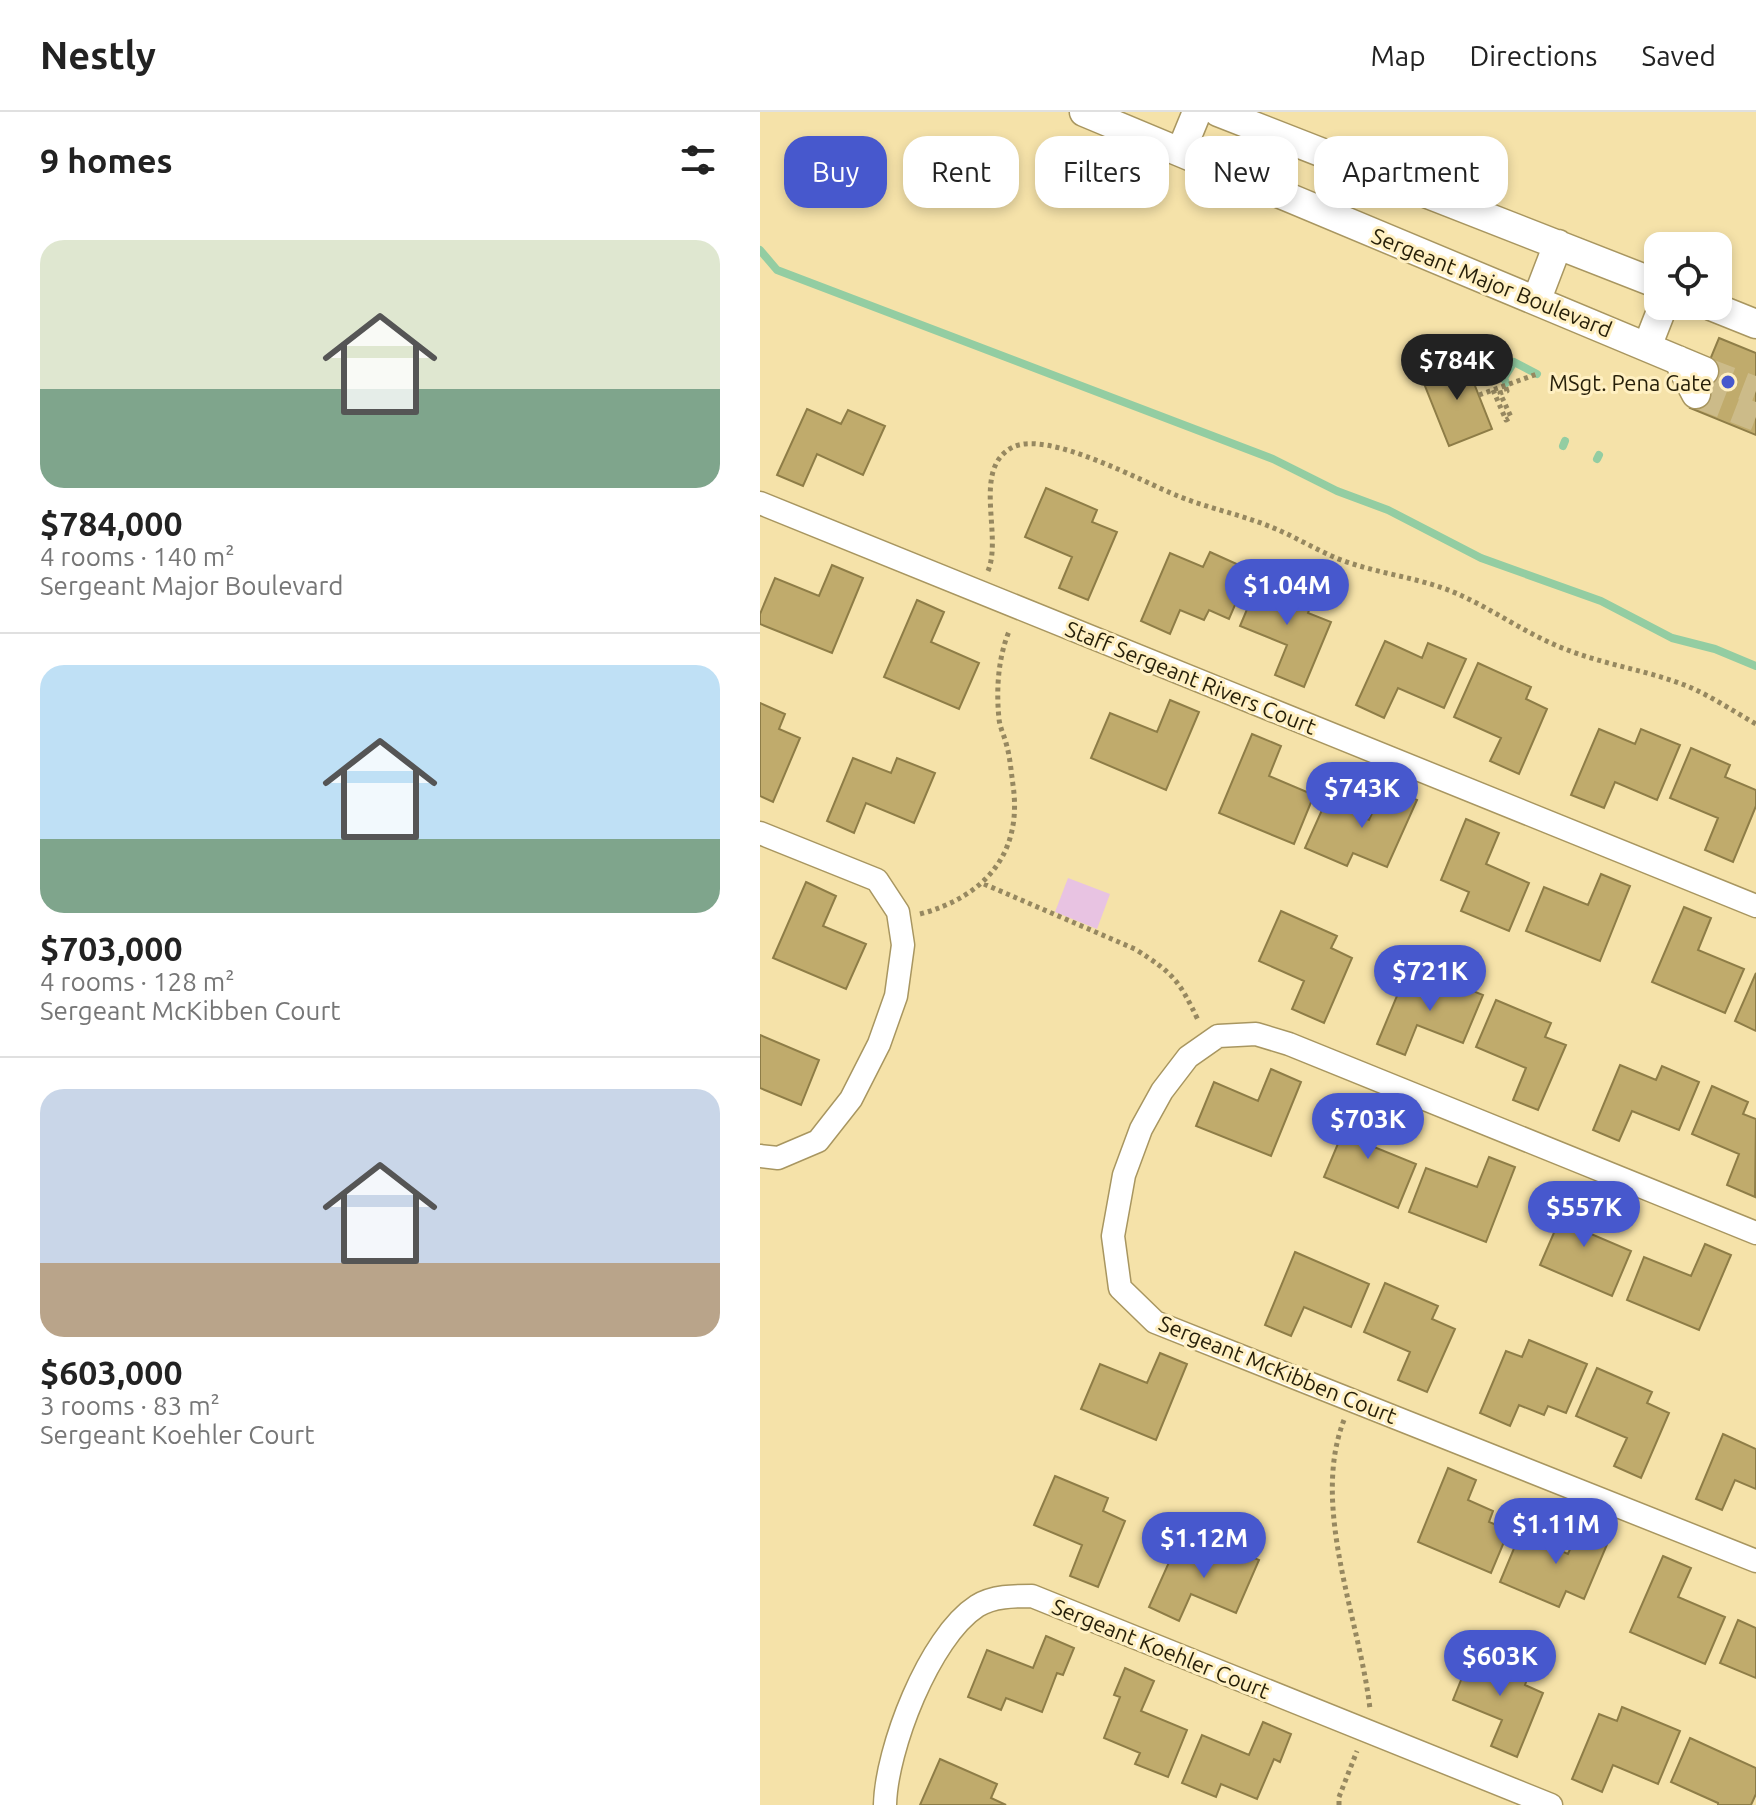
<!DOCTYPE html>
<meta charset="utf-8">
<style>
body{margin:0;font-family:Ubuntu,sans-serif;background:#f2f2f2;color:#222;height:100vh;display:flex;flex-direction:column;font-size:30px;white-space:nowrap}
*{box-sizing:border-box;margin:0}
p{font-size:26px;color:#767676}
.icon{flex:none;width:44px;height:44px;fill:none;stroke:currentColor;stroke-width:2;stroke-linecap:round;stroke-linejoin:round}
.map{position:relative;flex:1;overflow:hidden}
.side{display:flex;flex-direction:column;background:#fff;width:760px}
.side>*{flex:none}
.top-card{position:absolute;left:24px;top:24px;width:760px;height:72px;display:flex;gap:16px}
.buttons{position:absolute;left:884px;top:120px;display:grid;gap:16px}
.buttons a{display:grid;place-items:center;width:88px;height:88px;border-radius:16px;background:#fff;box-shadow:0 4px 12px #0003;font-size:40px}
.price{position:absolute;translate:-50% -68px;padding:0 18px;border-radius:28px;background:#4758cd;color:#fff;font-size:26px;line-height:52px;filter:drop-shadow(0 2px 4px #0008)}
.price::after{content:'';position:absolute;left:50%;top:48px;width:24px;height:18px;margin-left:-12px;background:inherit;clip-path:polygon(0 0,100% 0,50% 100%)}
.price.current{background:#222;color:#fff}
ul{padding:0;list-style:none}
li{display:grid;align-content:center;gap:16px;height:424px;padding:0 40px}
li+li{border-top:2px solid #e0e0e0}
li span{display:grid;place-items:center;height:248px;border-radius:24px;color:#555}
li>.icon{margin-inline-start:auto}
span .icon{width:144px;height:144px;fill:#fffc;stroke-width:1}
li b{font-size:34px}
h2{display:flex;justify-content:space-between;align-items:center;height:96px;padding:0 40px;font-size:34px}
.pill{padding:0 28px;border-radius:24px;background:#fff;box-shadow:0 4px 12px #0003;font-size:28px;line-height:72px}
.pill.current{background:#4758cd;color:#fff}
header{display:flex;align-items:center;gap:48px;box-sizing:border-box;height:112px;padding:0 40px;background:#fff;border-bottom:2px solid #e0e0e0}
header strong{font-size:38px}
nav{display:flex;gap:44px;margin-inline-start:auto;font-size:28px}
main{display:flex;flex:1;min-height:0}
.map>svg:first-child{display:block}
</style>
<header>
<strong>Nestly</strong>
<nav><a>Map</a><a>Directions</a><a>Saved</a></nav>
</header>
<main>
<section class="side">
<h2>9 homes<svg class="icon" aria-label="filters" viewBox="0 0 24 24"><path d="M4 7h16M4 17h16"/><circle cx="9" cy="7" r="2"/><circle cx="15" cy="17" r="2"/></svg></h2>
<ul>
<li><span style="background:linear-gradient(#dfe7d0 60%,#7fa58c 0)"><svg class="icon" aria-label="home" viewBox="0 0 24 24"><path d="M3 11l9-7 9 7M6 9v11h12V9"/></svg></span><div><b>$784,000</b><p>4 rooms · 140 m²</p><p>Sergeant Major Boulevard</p></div></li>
<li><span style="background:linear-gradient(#bfe0f5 70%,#7fa58c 0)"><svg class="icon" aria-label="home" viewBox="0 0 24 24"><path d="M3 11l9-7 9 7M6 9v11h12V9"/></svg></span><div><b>$703,000</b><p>4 rooms · 128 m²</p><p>Sergeant McKibben Court</p></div></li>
<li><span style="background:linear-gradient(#c9d6e8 70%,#b9a48a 0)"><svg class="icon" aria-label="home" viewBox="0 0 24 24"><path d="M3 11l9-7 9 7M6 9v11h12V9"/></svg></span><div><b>$603,000</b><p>3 rooms · 83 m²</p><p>Sergeant Koehler Court</p></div></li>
</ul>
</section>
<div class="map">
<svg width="996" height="1693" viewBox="0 0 996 1693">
<rect width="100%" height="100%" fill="#f5e2a9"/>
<path fill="#e8c3e2" d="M308,766l42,16 -13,35 -42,-17z"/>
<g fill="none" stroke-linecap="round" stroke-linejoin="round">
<path stroke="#93cda2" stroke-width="8" d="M0,138l17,20 496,189 64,32 51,19 93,48 120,43 71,37 43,11 41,17
M746,271l-2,-5 10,-16 23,12
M803,334l2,-5
M837,347l2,-4"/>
</g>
<path fill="#c0ab6c" stroke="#8e7d47" stroke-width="2" d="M959,226l37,15v82l-66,-27z
M704,246l28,71 -43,17 -28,-70z
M47,297l34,15 7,-14 37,16 -22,49 -46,-21 -14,32 -26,-11z
M286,376l51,22 -5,12 25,10 -29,68 -29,-12 13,-31 -47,-20z
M450,440l40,18 -21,49 -20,-9 -5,10 -24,-10 -10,24 -29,-13 29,-68 33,14z
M72,453l31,13 -31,75 -72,-29v-10l15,-36 44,18z
M501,464l53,22 -6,15 23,9 -27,65 -29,-12 12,-30 -47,-19z
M157,488l27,12 -13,30 48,21 -20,46 -75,-32z
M625,529l37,17 6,-15 38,16 -22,49 -46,-20 -14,30 -28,-13z
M718,551l53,24 -5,12 21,10 -28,65 -29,-13 11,-23 -47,-21z
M410,588l29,12 -33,78 -75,-32 19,-45 47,19z
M0,591l25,11 -6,15 21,9 -27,64 -13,-6z
M839,617l36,15 6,-15 39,16 -23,55 -42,-18 -11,26 -33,-13z
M492,622l29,12 -12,30 45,19 -20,49 -75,-31z
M931,636l39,17 -5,12 31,13v16l-23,56 -28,-12 13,-32 -48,-20z
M93,646l38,15 6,-15 38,15 -21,50 -48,-20 -12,30 -27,-12z
M625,673l32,15 -30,67 -34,-14 -6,13 -42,-18 21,-47 43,19z
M706,707l33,14 -13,31 43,19 -20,48 -48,-20 8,-19 -28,-12z
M841,762l29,12 -30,75 -74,-30 18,-44 44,18z
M46,770l30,14 -13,30 43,18 -20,45 -73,-31z
M924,795l27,11 -13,32 46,19 -19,44 -73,-31z
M521,799l56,25 -6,12 21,10 -28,65 -32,-14 12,-28 -45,-20z
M996,861v58l-21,-10z
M673,863l50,20 -20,48 -46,-18 -12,30 -28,-11 27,-65 24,10z
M736,888l55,23 -6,14 21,8 -28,65 -25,-10 13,-32 -50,-21z
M0,923l59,25 -18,45 -41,-17z
M860,953l36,15 6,-14 37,16 -20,48 -47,-19 -13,30 -26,-11z
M511,957l30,13 -30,74 -75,-30 18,-44 44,19z
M952,974l36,16 -5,12 13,5 -1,78 -28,-12 12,-31 -47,-20z
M595,991l27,12 -13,30 47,19 -18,44 -74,-31z
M729,1045l26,10 -29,75 -77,-30 17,-44 51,19z
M812,1079l25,10 -13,30 47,20 -19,45 -72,-31z
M945,1132l26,11 -32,75 -72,-30 17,-43 47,19z
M535,1140l74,32 -18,43 -47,-20 -13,29 -26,-11z
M625,1171l53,23 -6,13 23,10 -28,63 -29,-12 12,-28 -46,-20z
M769,1228l58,24 -21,49 -18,-7 -4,9 -25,-10 -9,21 -30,-13 26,-62 16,6z
M400,1241l27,11 -31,76 -75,-31 19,-45 47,19z
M837,1256l55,24 -5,11 22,10 -28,65 -27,-12 13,-28 -51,-22z
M963,1322l33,15v40l-21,-9 -13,30 -26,-11z
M688,1356l28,12 -8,20 25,11 -4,11 20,8 -18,43 -73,-31z
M295,1364l53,22 -5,13 22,10 -27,66 -28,-11 12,-31 -48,-20z
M822,1410l29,13 -27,64 -18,-8 -7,16 -59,-25 20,-48 48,20z
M418,1430l35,16 6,-15 40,17 -23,53 -45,-19 -12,27 -30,-14z
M903,1444l28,12 -13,29 47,20 -20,47 -75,-32z
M978,1508l18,8v50l-36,-15z
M286,1524l28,12 -11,27 -6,-2 -15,39 -36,-14 -5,12 -33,-13 19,-47 46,18z
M714,1536l56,23 -5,14 18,8 -26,64 -26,-11 11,-26 -49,-20z
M365,1556l29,13 -13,30 46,19 -19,47 -33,-13 5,-11 -36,-15 16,-41 -6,-2z
M862,1595l58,24 -22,53 -45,-19 -11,27 -30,-13 27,-65 18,7z
M503,1610l28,12 -11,28 -6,-3 -17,40 -36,-15 -5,13 -34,-14 20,-48 47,20z
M930,1626l66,30v26l-5,11h-33v-2l-47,-21z
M180,1647l57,25 -6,14 15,7h-86z"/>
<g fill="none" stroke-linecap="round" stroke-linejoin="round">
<path stroke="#ccbb89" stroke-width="28" stroke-dasharray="28 14" stroke-linecap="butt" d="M944,259l52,20
M936,282l60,23"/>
<defs>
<path id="minor" d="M0,391l996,403
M0,721l117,47 21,32 5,33 -7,51 -17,48 -28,55 -33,42 -40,17 -18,-2
M996,1121l-467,-189 -33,-10 -38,2 -30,21 -26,34 -21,38 -17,46 -11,61 7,52 35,34 601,239
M125,1693c1,-55 44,-168 92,-199 16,-10 37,-10 55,-10l519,209"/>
<path id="tertiary" d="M324,0l620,259
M458,0l440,172
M421,39l16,-39
M777,187l21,-55
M951,194l45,18
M887,235l16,-41
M918,248l18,34"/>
</defs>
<use href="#minor" stroke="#a89660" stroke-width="25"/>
<use href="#tertiary" stroke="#a89660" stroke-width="31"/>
<path stroke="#968860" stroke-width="5" stroke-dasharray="4 4" stroke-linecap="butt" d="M733,278l13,30 5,-3 -11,-24 7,-2 -2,-6
M719,283l58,-21
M228,459c15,-36 -17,-103 25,-124 35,-17 130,35 165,49 32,13 66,19 98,33 26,11 50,27 77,35 34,11 71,15 105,30 36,16 70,41 107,55 40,16 82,21 122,37 24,10 46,25 69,38
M224,772l151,65c38,24 44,31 63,71
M160,802c64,-17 103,-60 93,-129 -2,-14 -3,-29 -7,-42 -2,-8 -6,-15 -7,-24 -3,-30 -1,-62 11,-90
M584,1308c-34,87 16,200 26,289
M579,1693v-8l18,-46"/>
<use href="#minor" stroke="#fff" stroke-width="22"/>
<use href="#tertiary" stroke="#fff" stroke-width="28"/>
</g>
<circle fill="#4758cd" stroke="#fff0c2" stroke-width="3" cx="968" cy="270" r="8"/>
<g text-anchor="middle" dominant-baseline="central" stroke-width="6" stroke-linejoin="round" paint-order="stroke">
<g font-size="22" fill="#261f09" stroke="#fff0c2">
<text transform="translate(732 170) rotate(22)">Sergeant Major Boulevard</text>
<text transform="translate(431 565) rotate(22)">Staff Sergeant Rivers Court</text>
<text transform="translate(518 1257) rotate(22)">Sergeant McKibben Court</text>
<text transform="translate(401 1536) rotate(22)">Sergeant Koehler Court</text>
</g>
<g font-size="22" fill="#261f09" stroke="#fff0c2" text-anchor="end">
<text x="952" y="270">MSgt. Pena Gate</text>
</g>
</g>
</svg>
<div class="buttons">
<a><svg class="icon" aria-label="locate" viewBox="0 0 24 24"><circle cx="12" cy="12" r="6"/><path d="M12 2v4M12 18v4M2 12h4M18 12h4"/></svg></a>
</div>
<b class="price current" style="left:697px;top:290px">$784K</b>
<b class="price" style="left:527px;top:515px">$1.04M</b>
<b class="price" style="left:602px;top:718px">$743K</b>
<b class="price" style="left:670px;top:901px">$721K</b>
<b class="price" style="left:608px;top:1049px">$703K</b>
<b class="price" style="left:824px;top:1137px">$557K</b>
<b class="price" style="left:796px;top:1454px">$1.11M</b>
<b class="price" style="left:444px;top:1468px">$1.12M</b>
<b class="price" style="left:740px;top:1586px">$603K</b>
<div class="top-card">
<a class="pill current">Buy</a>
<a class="pill">Rent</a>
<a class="pill">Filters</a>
<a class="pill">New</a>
<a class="pill">Apartment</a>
</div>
</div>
</main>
